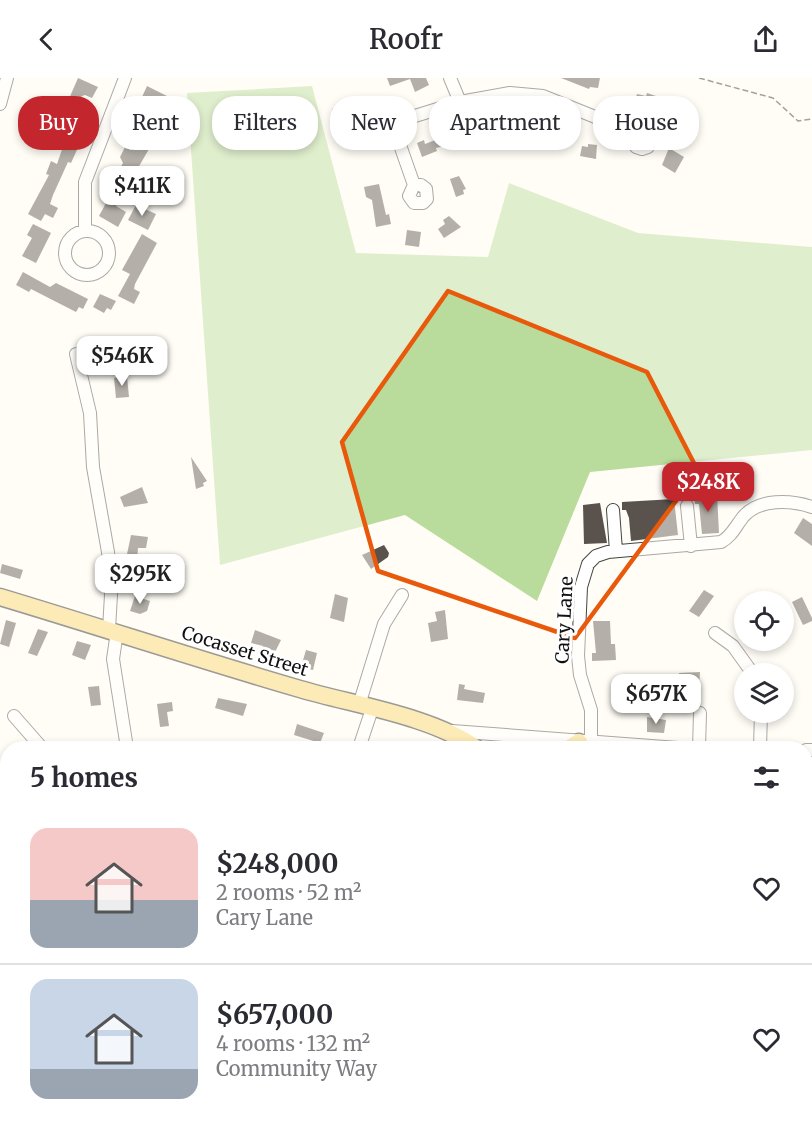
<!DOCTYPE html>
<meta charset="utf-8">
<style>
body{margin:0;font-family:Merriweather,serif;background:#f7f7f7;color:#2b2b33;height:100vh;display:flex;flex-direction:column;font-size:22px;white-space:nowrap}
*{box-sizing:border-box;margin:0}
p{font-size:20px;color:#7c7c81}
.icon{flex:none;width:33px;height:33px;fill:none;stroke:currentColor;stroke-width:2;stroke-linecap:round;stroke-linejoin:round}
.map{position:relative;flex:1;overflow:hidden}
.sheet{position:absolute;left:0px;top:663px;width:813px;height:384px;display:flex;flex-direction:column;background:#fff;border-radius:24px 24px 0 0;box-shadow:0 3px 9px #0003}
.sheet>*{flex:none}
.banner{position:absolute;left:18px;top:18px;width:777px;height:54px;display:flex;gap:12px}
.fabs{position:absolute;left:734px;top:513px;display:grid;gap:12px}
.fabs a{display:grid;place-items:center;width:60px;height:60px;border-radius:50%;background:#fff;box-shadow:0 3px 9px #0003;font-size:30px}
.price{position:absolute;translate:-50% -51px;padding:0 14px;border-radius:12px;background:#fff;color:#222;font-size:20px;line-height:39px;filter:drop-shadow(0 2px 3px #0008)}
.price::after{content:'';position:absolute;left:50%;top:36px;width:18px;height:14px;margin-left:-9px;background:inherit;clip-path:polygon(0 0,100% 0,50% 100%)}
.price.selected{background:#c4262e;color:#fff}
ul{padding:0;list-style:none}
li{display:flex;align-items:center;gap:18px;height:150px;padding:0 30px}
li+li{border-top:2px solid #e1e1e2}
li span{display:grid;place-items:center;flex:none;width:168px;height:120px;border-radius:18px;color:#555}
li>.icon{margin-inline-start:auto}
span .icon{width:72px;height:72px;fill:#fffc;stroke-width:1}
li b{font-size:26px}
h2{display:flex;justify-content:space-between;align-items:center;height:72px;padding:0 30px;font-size:26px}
.pill{padding:0 21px;border-radius:24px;background:#fff;box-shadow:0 3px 9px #0003;font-size:21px;line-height:54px}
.pill.selected{background:#c4262e;color:#fff}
header{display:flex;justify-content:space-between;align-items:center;height:78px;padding:0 30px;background:#fff;font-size:27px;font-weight:600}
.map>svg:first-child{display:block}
</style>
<header><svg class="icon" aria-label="back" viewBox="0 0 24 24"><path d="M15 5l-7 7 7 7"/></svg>Roofr<svg class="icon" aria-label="share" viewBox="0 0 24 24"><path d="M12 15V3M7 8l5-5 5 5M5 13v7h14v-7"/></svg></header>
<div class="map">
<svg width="812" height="1047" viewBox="0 0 812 1047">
<rect width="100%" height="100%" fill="#fffdf5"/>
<path fill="#b9dc9c" d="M312,8l44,167 132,4 21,-74 129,50 174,14v203l-222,22 -53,129 -132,-86 -185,50 -33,-472z"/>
<path fill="#5a524d" d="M78,0l20,9 -6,11 -7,-3 -3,1 -7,14v4l6,3 -7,16 -12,-5 3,-6 -9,-4 9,-18 3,1z
M387,0h39l3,7 -14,7 -5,-13 -20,7z
M561,0h39l-2,10 -8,-1 -1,2z
M147,8l20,10 -22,42 -20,-10 6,-11 6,3 9,-5 6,-13 -10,-5z
M647,15l9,3 -4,15 -19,-3 4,-14 9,2z
M352,25l3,11 -4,1 1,4 -11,3 -1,-6 -5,2 -3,-9z
M502,34h7l2,5h3v10h-14z
M687,36l-1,20h-13l-1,-19z
M535,37l15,6 -2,11 -16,-3z
M451,52l3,14 -18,4 1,3 -15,6 -5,-14 7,-3 1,4 18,-7 -1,-5z
M67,57l14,6 -10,22 -3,-1 -15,33 -3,9 8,4 -5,10 -8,-4 -4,7 -13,-7 21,-39 -3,-1 5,-13 6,3z
M137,66l12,5 -33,57 10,6 -8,15 -19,-11 14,-26 -10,-6 6,-10 6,3 8,-14 -3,-6 5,-10 6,3z
M588,66l9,1 -1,14 -16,-3 2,-10 6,1z
M669,70l15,9 -9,16 -13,-8z
M459,98l7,13 -3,1 1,4 -8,3 -6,-18z
M379,106l7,31 3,-1 2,10 -15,3 -4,-27 -6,-3 -2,-10z
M136,127l20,9 -8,16 -20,-10z
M449,138l12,11 -17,11 -6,-9 7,-5 -2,-4z
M33,146l18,9 -15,30 -14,-7 10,-18 -5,-3z
M407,152l14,2 -2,15 -14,-2z
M142,156l15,9 -22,41 -1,5 6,3 -6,12 -16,-8 12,-22 -8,-4z
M23,194l27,15 6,-4 32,16 -5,10 -4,-2 -3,5 -45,-23 -2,3 -13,-7z
M100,216l16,7 -5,9 -4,-2 -3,5 -11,-6z
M127,298l2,21 -13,1 -2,-20z
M191,379l16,24 -4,2 1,3 -8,3z
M142,409l6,16 -24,4 -4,-10z
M717,416l2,39 -17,1 -3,-30h-4l-1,-8z
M674,421l4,36 -47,6 -2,-23 -3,-8h-4v-8z
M600,425l7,40 -23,1 -1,-39z
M803,440l9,6v22l-18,-13z
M131,457l17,2 -2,11h-8l-1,12 -11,-1z
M384,467l5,8 -1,4 -17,12 -9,-14z
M2,486l21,6 -3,9 -20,-6z
M704,512l10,6 -15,21 -10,-6z
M335,516l13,4 -4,24 -14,-4z
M135,518l15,5 -3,10 -7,3 -10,-3z
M802,519l10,21v3l-9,4 -11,-23z
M445,532l3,29 -17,3 -3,-19 9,-2 -2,-9z
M6,542l10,3 -7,24 -9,-3z
M593,543h17l1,23h4l1,16 -24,1v-8h4z
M38,551l10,3 -11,24 -9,-3z
M255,552l26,10 -10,20 -11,-3 3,-11 -12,-3z
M77,563l14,4 -6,15 -13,-5z
M306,572l11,3 -4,17 -12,-3z
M700,594l-2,32h-18l-1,-31z
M459,606l6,1 -1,4 21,4 -2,10 -26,-3z
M99,608l2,19 -10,1 -3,-19z
M218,620l29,6 -4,12 -28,-8z
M172,624l1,9 -6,1 2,14 -9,1 -3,-23z
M647,639l19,3 -2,13 -17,-1z
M297,646l27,9 -4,10 -26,-8z"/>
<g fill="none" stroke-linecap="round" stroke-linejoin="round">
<defs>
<path id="minor" d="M450,0l10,24 50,-9 33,3 92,37 11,-2 5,7 -3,9 -6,2 -6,-2 -4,-8 3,-6
M0,26l7,-26
M402,42l58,-18
M394,50h-8l-5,-7v-5l5,-7 9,-1 6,6v9l-7,5 20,57 -5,11 5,7h9l4,-4 -1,-10 -5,-4h-7
M85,153v-49l40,-104
M65 175a22 22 0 1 1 44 0a22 22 0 1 1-44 0Z
M76,276l14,59 3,54 15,85 3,43 -2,34
M687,428l4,40
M613,432l3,41
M117,554l-4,27 14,89
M715,555l18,13 20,28
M359,627l25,-81 18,-29
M14,638l28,32
M452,653l226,17
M591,664v-32l-11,-35 -2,-19 3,-69 7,-23 8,-8 12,-4 113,-10c11,-6 14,-15 22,-25 16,-19 48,-17 69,-10
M359,670l13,-39
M699,670l1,-35
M760,670l1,-36
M806,672h6
M188,1040l1,7
M0,1043l4,4"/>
<path id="major" d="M0,519c100,30 200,63 300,92 54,16 131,27 176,59
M569,670l10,-6
M806,856l6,2"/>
</defs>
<use href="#minor" stroke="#444" stroke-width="14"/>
<use href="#major" stroke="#222" stroke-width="19"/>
<path stroke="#333" stroke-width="1.5" stroke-dasharray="6 3" stroke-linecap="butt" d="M699,0l74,20 25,23 14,-2"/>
<use href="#minor" stroke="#fff" stroke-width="12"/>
<use href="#major" stroke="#f9d66b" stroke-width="16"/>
<defs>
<path id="rail" d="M806,831l6,-17
M806,845l6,-16
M719,1047l3,-7"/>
</defs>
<use href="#rail" stroke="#c4262e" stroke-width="5"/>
<use href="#rail" stroke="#fff" stroke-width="3" stroke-dasharray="9" stroke-linecap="butt"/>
</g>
<path d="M0 0H812V1047H0ZM448,213l199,81 51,99 -123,167 -197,-67 -36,-129z" fill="#fffdf5" fill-opacity=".55" fill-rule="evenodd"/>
<path fill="none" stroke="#e8590c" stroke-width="4.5" stroke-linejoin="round" d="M448,213l199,81 51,99 -123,167 -197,-67 -36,-129z"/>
<g text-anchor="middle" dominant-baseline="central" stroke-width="6" stroke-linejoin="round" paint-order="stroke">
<g font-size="18" fill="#111" stroke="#fff">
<text transform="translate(564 542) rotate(-87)">Cary Lane</text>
<text transform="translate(245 573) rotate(17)">Cocasset Street</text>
</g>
</g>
</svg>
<div class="fabs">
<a><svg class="icon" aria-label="locate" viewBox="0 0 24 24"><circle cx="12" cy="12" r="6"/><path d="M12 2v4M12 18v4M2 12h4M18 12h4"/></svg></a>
<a><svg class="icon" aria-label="layers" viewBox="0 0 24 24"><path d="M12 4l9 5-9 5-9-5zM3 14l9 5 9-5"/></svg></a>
</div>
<b class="price" style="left:142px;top:139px">$411K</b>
<b class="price" style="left:122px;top:309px">$546K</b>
<b class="price selected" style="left:708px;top:435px">$248K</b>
<b class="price" style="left:140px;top:527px">$295K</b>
<b class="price" style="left:656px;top:647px">$657K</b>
<div class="banner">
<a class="pill selected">Buy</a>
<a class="pill">Rent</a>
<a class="pill">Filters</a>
<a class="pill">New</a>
<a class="pill">Apartment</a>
<a class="pill">House</a>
</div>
<section class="sheet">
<h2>5 homes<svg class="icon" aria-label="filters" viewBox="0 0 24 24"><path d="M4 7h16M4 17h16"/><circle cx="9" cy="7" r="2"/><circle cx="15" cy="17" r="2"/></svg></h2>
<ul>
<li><span style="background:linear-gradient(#f6c9c9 60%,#9aa5b1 0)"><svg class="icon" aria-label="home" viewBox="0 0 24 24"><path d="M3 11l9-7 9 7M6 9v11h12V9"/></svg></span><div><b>$248,000</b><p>2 rooms · 52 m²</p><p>Cary Lane</p></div><svg class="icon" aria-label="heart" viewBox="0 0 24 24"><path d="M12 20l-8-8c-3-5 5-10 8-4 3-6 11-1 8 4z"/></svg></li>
<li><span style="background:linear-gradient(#c9d6e8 75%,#9aa5b1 0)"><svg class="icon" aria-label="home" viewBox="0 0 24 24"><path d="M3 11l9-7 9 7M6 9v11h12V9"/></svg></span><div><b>$657,000</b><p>4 rooms · 132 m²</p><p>Community Way</p></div><svg class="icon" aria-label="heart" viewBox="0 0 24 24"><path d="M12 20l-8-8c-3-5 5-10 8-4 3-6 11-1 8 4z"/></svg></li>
</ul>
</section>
</div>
